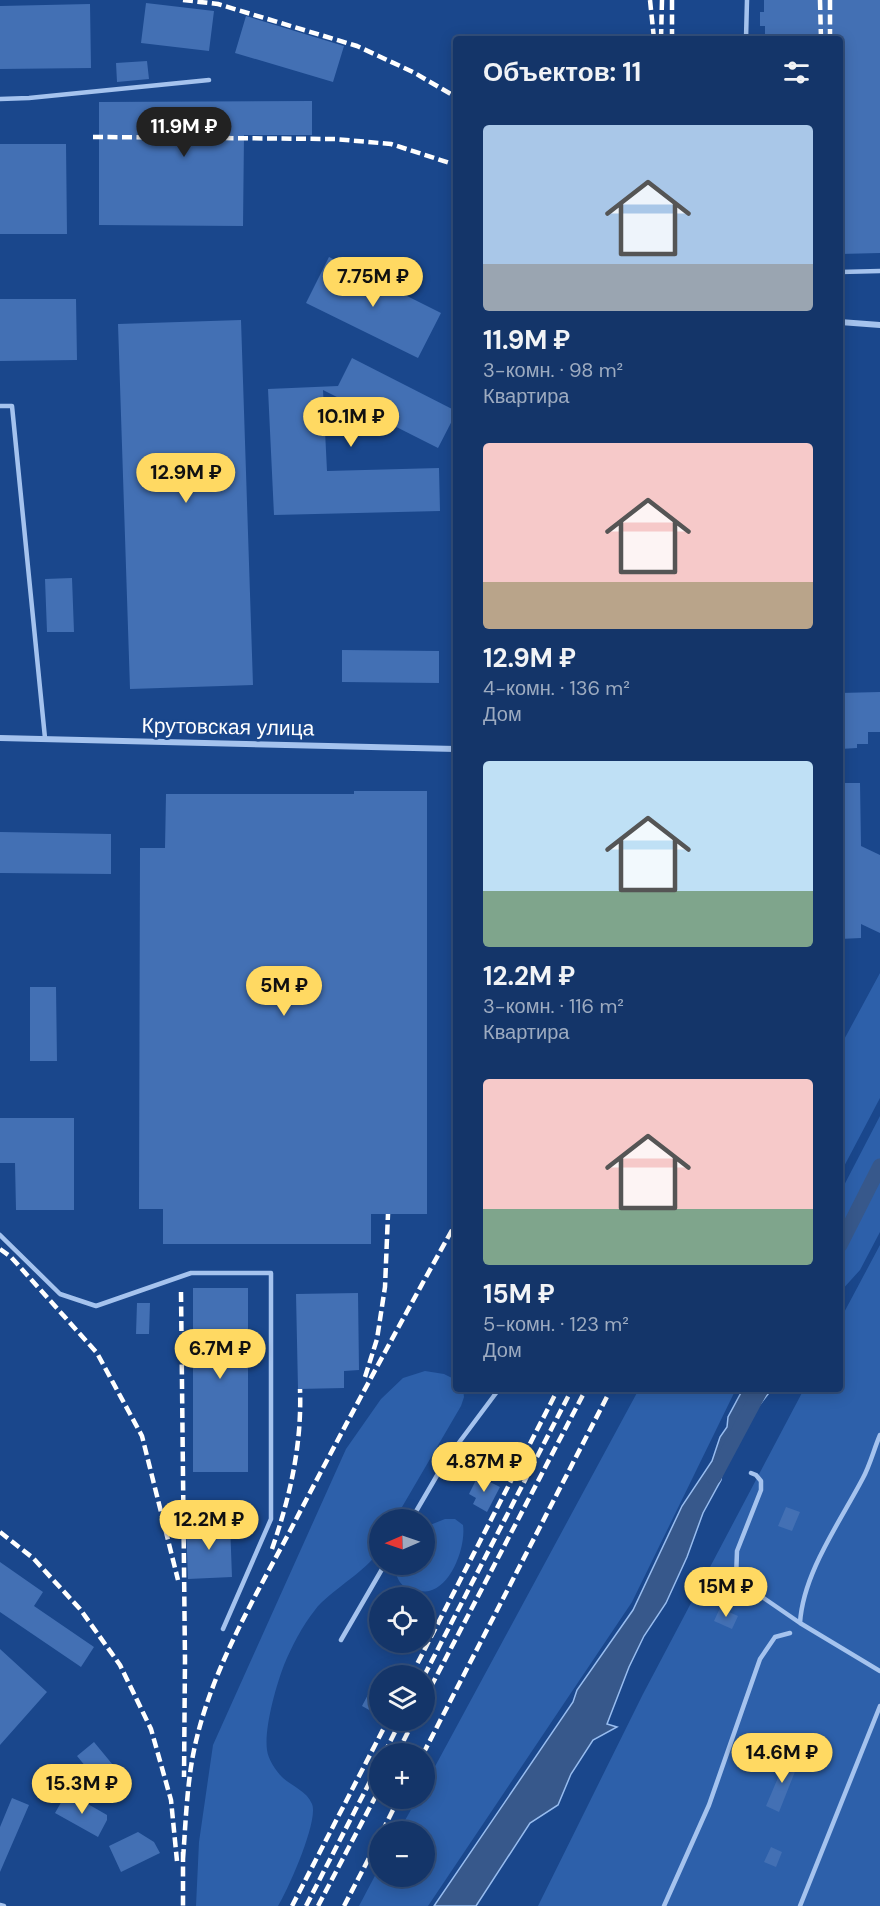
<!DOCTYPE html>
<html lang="ru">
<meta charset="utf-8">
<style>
body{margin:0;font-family:"DM Sans",sans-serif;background:#214071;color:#f1f3f6;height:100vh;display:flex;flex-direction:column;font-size:22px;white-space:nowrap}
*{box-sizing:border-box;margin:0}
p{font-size:20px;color:#9dabc0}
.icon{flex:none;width:33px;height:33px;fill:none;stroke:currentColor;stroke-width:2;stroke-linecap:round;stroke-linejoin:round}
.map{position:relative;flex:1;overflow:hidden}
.sheet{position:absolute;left:453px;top:36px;width:390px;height:1356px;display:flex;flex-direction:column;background:#143569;border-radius:6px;box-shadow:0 3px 15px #0003,0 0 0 2px #33507d}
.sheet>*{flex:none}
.needle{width:39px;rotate:268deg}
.buttons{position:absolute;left:369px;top:1509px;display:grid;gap:12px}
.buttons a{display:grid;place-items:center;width:66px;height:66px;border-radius:50%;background:#143569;box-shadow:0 3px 15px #0003,0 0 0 2px #33507d;font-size:30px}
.price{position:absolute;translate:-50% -51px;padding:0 14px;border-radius:21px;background:#ffd962;color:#111;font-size:20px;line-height:39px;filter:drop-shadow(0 2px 3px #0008)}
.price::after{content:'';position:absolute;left:50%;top:36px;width:18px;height:14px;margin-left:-9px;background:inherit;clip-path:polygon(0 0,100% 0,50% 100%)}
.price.active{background:#222;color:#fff}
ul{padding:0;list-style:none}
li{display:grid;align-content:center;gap:12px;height:318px;padding:0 30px}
li span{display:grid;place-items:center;height:186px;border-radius:6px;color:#555}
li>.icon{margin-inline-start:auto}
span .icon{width:108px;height:108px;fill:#fffc;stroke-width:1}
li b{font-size:26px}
h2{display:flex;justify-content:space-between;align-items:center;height:72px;padding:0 30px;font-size:26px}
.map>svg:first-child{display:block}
</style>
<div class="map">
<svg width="880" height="1906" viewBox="0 0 880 1906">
<rect width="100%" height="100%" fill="#1a478c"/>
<path fill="#2d60aa" d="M880,973v125l-40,76v-127z
M880,1116v116l-20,38 -19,21 -1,-98z
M880,1245v661h-342l105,-212 161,-305h36v-69z
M425,1371l19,3 12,6v9h7l1,8 -3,9 -66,113 -15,1c0,8 2,19 0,27 -5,19 -51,44 -65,63 -13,16 -23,36 -31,55 -8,21 -20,63 -17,85 1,9 9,21 15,27 9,9 25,14 30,27 7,16 -24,86 -34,102h-82l3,-64 14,-97 133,-296 35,-50 22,-21z
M639,1389h97l-104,213 -204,304h-69l20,-38 1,8h44v-44l-25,-1 18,-32 7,-1 1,-13z
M445,1519h10l8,6c3,21 -11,61 -34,66 -4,1 -9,0 -14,-1 -15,-1 -18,-12 -22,-25l31,-1 1,-37z"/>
<path fill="#37588b" stroke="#98bdf0" stroke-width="1.5" d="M743,1389h29l-40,51 -8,15 -3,25 -18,33 -16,44 -21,46 -22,33 -15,31 -22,57 10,3 -24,13 -22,34 -13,31 -28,18 -54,83h-42l139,-204 4,-12 56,-80 49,-104 30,-45 8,-24 7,-10 1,-10z"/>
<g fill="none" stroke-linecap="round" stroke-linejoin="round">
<path stroke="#37588b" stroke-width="15" d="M840,1245l40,-79
M714,1477l47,-88"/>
</g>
<path fill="#4370b4" d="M764,0h116v253l-40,1v-215h-75v-13h-5v-14h4z
M146,3l68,8 -5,40 -68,-8z
M90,4l1,64 -91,1v-63z
M246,16l98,30 -11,36 -98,-29z
M147,61l2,18 -32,3 -1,-19z
M312,101v34h-68l-1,91 -144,-1v-123z
M0,144h66l1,90h-67z
M329,257l112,56 -23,45 -112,-55z
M0,299h76l1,61 -77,1z
M241,320l12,365 -123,4 -12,-365z
M352,358l104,53v2l-18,35 -115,-58 4,81 112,-3 1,43 -166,4 -6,-126 70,-3z
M72,578l2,54h-27l-2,-53z
M342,650l97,1v32l-97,-1z
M880,692v40h-12v12h-11v4l-17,1v-56z
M840,783h20l1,63 19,9v78l-19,-9v14l-21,1z
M354,791h73v423h-56v30h-208v-35h-24l1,-361h25l1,-54h188z
M0,832l111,2v40l-111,-1z
M30,987h26l1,74h-27z
M0,1118h74v92h-58l-1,-47h-15z
M193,1288h55v184h-55z
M358,1293l1,77 -15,1v17l-46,1 -2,-95z
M137,1303h13l-1,31h-13z
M478,1476l22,11 -13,25 -14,-8 3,-6 -7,-4z
M786,1507l14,5 -8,19 -14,-5z
M230,1523l2,54 -44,2 -2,-55z
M0,1562l43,30 -9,14 60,41 -13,20 -81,-55z
M713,1569l16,8 -12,21 -15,-8z
M720,1608l18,8 -6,13 -18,-8z
M0,1649l47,43 -47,53z
M380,1672v44l-18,-10z
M94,1742l33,40 -17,14 -33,-40z
M783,1758l15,6 -19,48 -13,-6 14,-33 -3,-2z
M67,1792l40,23v5l-9,17 -43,-24z
M12,1798l17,7 -29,67v-45z
M138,1832l16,10 6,11 -39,19 -12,-26z
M771,1847l11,5 -6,15 -12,-5z"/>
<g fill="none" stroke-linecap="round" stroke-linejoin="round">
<path stroke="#a5c3ee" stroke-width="4.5" d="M746,39l1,-39
M0,99l29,-1 180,-18
M840,272l40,-1
M0,406h12l33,332
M0,1235l60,59 36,12 95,-33h80v246l-48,110
M751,1473l5,2 5,6v9l-24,61 -1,28 64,44 80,48
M411,1520l35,-60 53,-71
M800,1623c3,-50 40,-101 63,-145 7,-13 11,-29 17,-43
M341,1640l44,-76
M0,1905l4,1
M664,1906l45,-101 51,-146 15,-22 15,-4
M800,1906l80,-200"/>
<path stroke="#a5c3ee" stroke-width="6" d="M840,322l40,3
M0,738l456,11"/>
<path stroke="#fff" stroke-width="4.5" stroke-dasharray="10 4.5" stroke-linecap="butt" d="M183,0l35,4 139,42 56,26 43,25
M650,0l4,39
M672,0v39
M820,0l1,39
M830,0v39
M661,39l1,-39
M93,137l242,2 56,5 65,21
M0,1249l11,8 86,96 45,83 36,144
M181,1292l4,368 -1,117
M365,1377l12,-38 8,-52 3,-73
M0,1532l33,26 47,51 40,56 31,64 20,71 6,61
M272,1549c18,-52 30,-104 28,-160
M411,1676l147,-287
M424,1676l148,-287
M424,1700l162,-311
M384,1754l17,-34
M397,1754l17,-34
M423,1754l188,-365
M382,1832l17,-34
M183,1852v54
M183,1859c3,-40 4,-83 14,-122 18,-73 58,-140 93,-206 54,-104 109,-206 166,-308
M292,1906l96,-186
M306,1906l74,-144
M318,1906l62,-118
M344,1906l36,-69"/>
</g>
<g text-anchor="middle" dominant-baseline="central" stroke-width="5" stroke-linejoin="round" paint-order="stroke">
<g font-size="21" fill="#fff" stroke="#1a478c">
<text transform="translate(228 727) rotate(1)">Крутовская улица</text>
</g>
</g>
</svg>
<div class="buttons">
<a><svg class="needle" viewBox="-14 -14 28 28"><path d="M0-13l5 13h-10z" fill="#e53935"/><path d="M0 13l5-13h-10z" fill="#9dabc0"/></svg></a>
<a><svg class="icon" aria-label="locate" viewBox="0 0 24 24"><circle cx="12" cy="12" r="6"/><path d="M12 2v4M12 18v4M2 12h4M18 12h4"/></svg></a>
<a><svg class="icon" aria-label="layers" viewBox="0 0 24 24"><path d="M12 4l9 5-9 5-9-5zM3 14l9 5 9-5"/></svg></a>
<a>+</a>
<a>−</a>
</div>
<b class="price active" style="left:184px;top:158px">11.9M ₽</b>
<b class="price" style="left:373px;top:308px">7.75M ₽</b>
<b class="price" style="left:351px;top:448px">10.1M ₽</b>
<b class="price" style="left:186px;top:504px">12.9M ₽</b>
<b class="price" style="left:284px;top:1017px">5M ₽</b>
<b class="price" style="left:220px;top:1380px">6.7M ₽</b>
<b class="price" style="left:484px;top:1493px">4.87M ₽</b>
<b class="price" style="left:209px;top:1551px">12.2M ₽</b>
<b class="price" style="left:726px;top:1618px">15M ₽</b>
<b class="price" style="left:782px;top:1784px">14.6M ₽</b>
<b class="price" style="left:82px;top:1815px">15.3M ₽</b>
<section class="sheet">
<h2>Объектов: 11<svg class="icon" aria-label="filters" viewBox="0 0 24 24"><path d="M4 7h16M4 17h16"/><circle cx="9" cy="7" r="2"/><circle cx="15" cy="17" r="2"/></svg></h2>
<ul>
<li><span style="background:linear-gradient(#a9c7e8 75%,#9aa5b1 0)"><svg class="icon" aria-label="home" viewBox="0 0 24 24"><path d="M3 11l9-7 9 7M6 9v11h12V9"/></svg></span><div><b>11.9M ₽</b><p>3-комн. · 98 m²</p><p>Квартира</p></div></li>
<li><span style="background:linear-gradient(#f6c9c9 75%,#b9a48a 0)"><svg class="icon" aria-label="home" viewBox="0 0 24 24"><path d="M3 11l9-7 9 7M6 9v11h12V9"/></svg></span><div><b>12.9M ₽</b><p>4-комн. · 136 m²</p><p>Дом</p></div></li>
<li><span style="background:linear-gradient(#bfe0f5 70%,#7fa58c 0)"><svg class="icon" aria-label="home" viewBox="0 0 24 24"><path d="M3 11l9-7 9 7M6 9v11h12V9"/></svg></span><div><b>12.2M ₽</b><p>3-комн. · 116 m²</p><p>Квартира</p></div></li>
<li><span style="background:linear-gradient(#f6c9c9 70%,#7fa58c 0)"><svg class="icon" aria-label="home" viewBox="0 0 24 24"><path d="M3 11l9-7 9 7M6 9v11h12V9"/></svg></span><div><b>15M ₽</b><p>5-комн. · 123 m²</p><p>Дом</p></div></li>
</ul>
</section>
</div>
